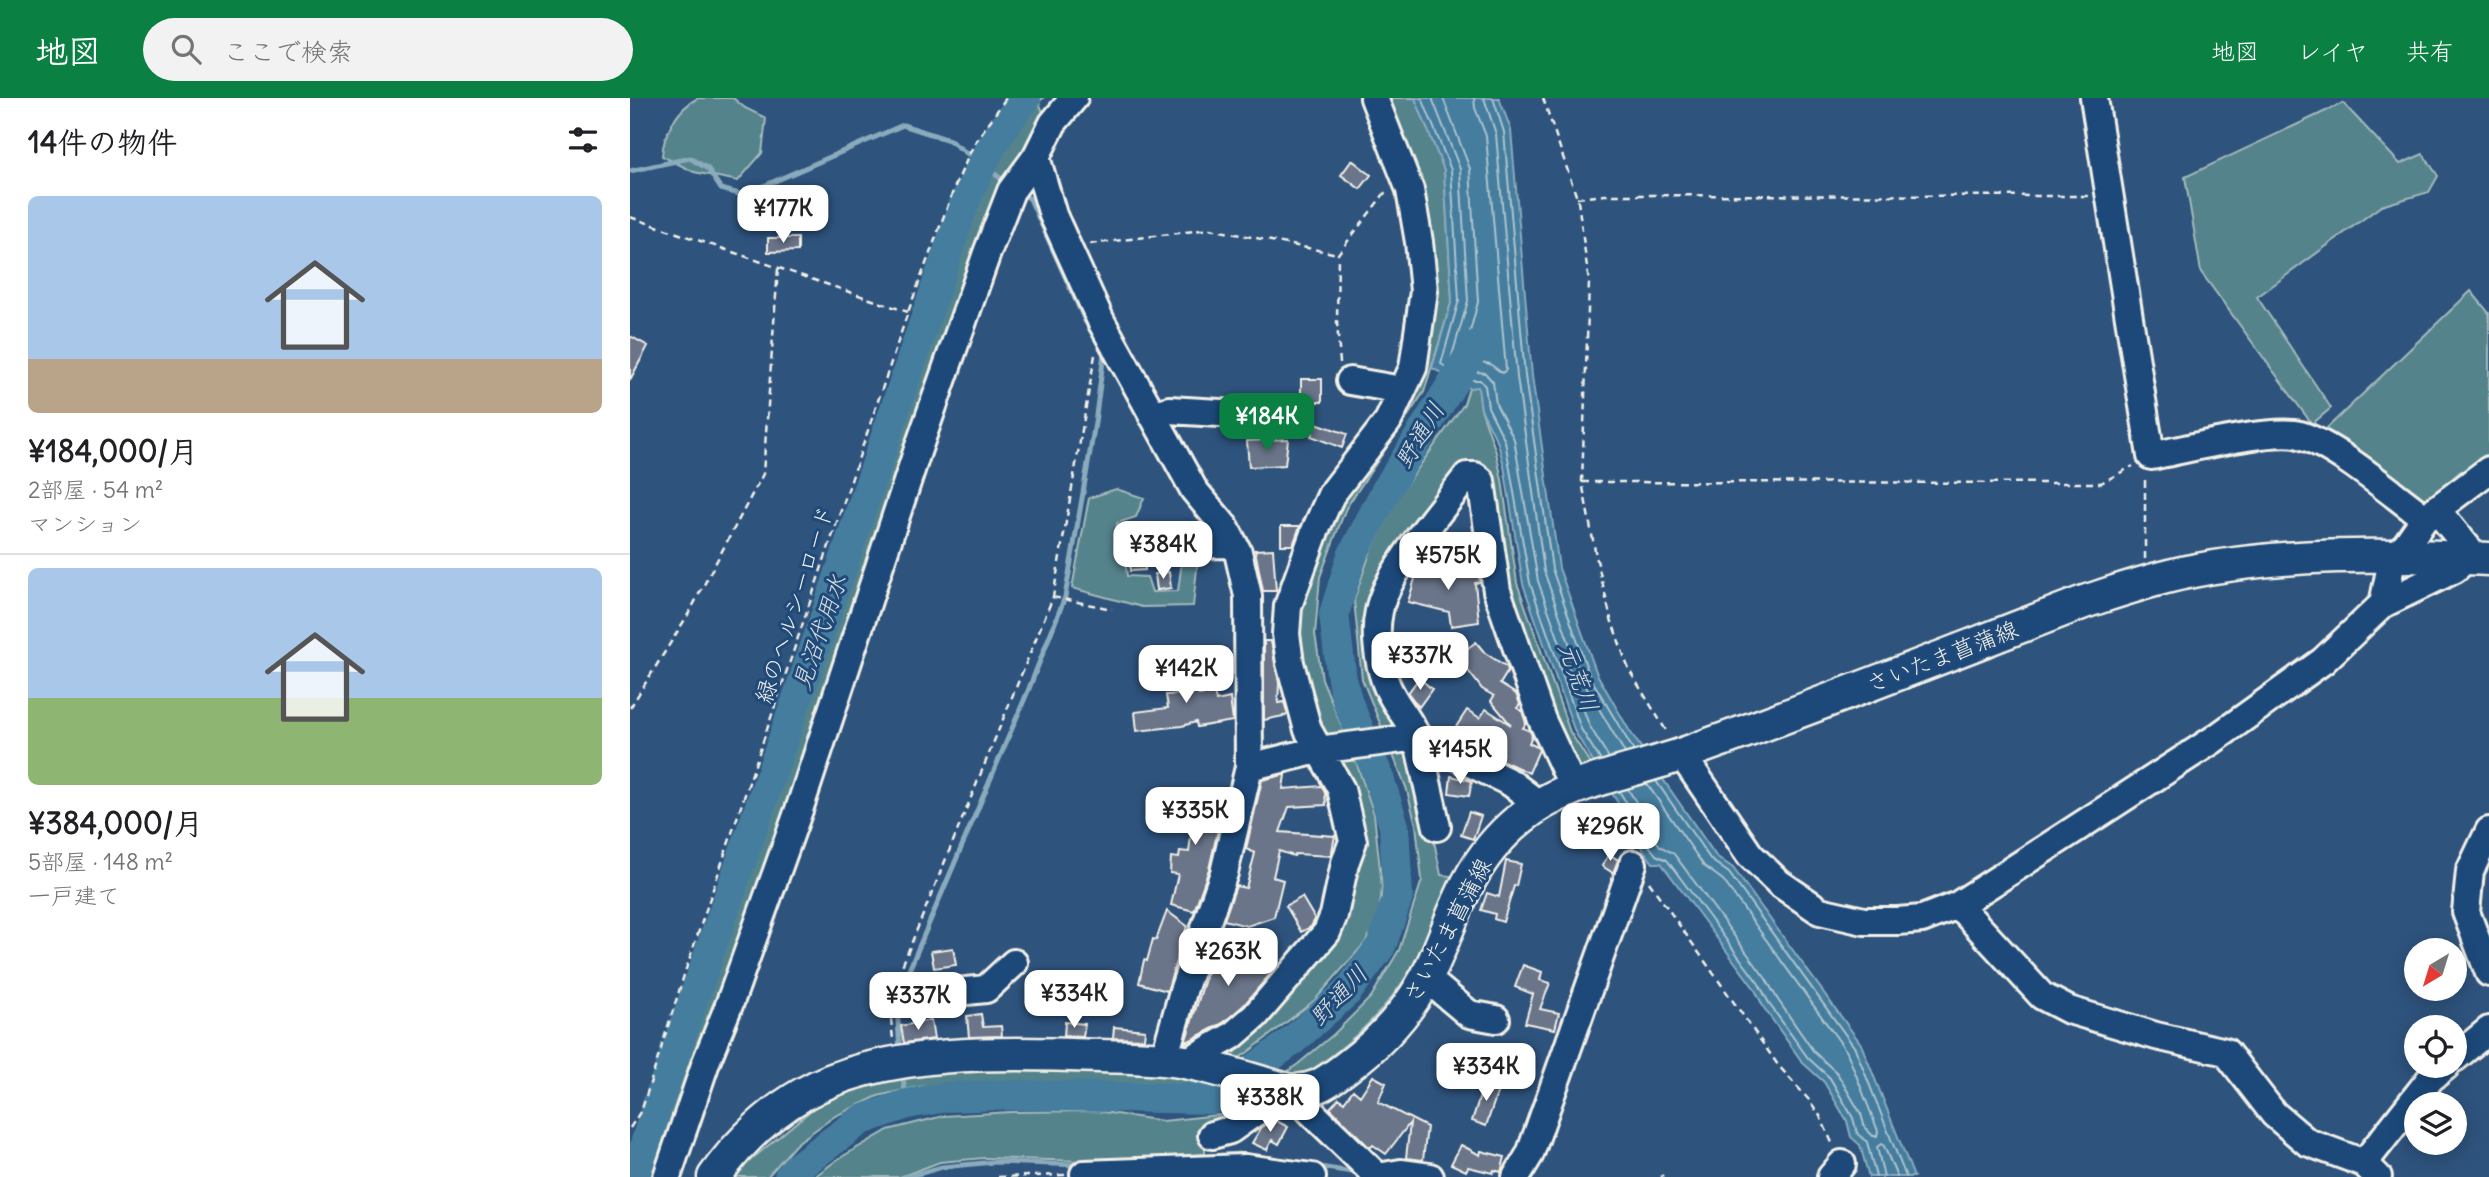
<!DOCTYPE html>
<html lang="ja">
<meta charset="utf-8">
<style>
body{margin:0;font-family:Delius,"Klee One",sans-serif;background:#f2f2f2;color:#202124;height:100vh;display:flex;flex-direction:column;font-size:26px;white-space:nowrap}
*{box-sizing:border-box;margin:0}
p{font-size:23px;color:#757577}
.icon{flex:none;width:38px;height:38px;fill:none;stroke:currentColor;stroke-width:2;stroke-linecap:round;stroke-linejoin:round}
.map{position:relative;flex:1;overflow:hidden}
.drawer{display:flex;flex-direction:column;background:#fff;width:630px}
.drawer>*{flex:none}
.needle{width:46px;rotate:218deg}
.tools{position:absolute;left:1774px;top:840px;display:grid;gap:14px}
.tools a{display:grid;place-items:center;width:63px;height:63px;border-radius:50%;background:#fff;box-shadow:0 4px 18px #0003;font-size:35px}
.price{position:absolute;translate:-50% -60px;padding:0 16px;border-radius:14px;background:#fff;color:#222;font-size:23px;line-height:46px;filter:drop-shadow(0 2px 4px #0008)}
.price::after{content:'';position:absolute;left:50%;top:42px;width:21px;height:16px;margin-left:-10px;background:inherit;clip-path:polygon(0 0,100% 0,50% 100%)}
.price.active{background:#0b8043;color:#fff}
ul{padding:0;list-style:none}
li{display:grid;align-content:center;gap:14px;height:371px;padding:0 28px}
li+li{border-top:2px solid #e0e0e0}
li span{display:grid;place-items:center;height:217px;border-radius:10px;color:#555}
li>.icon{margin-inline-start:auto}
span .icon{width:126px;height:126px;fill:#fffc;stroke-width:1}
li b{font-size:30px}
h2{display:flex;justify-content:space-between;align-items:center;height:84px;padding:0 28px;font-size:30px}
header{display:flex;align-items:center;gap:42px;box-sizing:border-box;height:98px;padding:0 35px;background:#0b8043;color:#fff}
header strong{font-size:33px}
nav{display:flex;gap:38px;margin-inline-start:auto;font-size:24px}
.search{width:490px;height:63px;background:#f2f2f2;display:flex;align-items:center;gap:18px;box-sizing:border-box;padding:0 24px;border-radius:38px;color:#757577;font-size:26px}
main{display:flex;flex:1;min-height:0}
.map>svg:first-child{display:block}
</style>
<header>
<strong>地図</strong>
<div class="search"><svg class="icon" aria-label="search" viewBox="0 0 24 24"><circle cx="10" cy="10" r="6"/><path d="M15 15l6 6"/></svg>ここで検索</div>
<nav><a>地図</a><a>レイヤ</a><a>共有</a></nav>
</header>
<main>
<section class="drawer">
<h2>14件の物件<svg class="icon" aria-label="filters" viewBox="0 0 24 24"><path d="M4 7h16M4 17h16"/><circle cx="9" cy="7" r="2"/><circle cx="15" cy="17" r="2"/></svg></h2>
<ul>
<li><span style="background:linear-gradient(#a9c7e8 75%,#b9a48a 0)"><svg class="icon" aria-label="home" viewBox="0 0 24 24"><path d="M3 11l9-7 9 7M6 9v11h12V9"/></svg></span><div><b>¥184,000/月</b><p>2部屋 · 54 m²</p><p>マンション</p></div></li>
<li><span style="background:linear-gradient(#a9c7e8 60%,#8fb573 0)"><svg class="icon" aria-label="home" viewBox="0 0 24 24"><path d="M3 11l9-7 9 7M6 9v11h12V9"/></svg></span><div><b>¥384,000/月</b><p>5部屋 · 148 m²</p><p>一戸建て</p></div></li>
</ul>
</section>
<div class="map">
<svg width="1859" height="1079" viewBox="0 0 1859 1079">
<rect width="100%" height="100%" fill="#2e537d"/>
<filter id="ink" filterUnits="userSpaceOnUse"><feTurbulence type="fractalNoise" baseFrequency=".0143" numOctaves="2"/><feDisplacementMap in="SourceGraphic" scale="14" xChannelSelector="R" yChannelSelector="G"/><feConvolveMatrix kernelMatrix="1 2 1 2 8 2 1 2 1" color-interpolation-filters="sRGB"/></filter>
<g filter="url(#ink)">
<path fill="#54838c" stroke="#a4baba" stroke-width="2" d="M68,0h35l12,10 21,10 -4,35 -24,28 -44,-9 -32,-16c1,-22 16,-48 36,-58z
M408,0h5l-4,4 5,13 -110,268 -271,779 -15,-3 335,-978 25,-44z
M749,0h36l29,72 8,130 -28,92 -78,116 -26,69 -5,57 7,45 31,74 21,61 8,73 -3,29 -14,27 -50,57 -68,53 -53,32 -210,-3 -66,5 -40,9 -43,20 -38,27 -30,34h-37l108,-89 96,-21 256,5 146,-140 22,-97 -62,-161 1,-82 39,-94 56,-74 39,-136z
M1713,5l57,61 23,-10 15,22 -9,16 -48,14 -124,91 74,111 -19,16 -111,-152 -16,-95z
M1841,193l18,22v155l-28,3 -37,33 -98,-75z
M848,288l3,23 15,43 6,28 15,103 53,149 20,31 -18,8 -17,-38 -81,-261 -99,134 39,138 27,131 10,1c-13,30 -24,65 -40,93 -49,82 -126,118 -206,163v22l-122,7 -99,-3 -44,4 -40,15h-86l24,-18 50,-29 55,-14 68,-4 85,-1 67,10 64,-7 71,-50 36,-30 37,-37 28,-47 23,-70 -6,-55 -10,-38 -44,-108 -8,-79 17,-50 25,-51 68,-95 5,-16z
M486,391l28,9 -8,19 -19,6 -2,27 10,8 2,18 20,1 5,15 26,-1 4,-30 16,-2 -5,47 -51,1 -70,-19 17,-90z"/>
<path fill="#447d9f" stroke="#8aabbc" stroke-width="2" d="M785,0h84l12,32 21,246 27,192 38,106 32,56 87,126 17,12 128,176 53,133h-45l-9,-32 -9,-8 -4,-16 -23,-39 -21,-19 -39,-55 -10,-20 -93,-125h-8l-28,-38 -1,-12 -49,-81 -52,-148 -19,-118 -6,-23 -17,-34 -3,-22 -9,1 -37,-20 20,-68 -8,-130z"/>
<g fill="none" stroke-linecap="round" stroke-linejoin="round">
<path stroke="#aec3cb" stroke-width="2" d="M792,0l29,72 8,130 -18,64 28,16h11l5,6 3,21 17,34 25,142 51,146 20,32
M802,0l28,71 8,132 -17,58 20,12 14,2 8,9 3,22 18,35 24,142 51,144 20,33
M813,0l27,71 8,133 -14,52 9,6 17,4 12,9 4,-3 -20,-234 -11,-28 -1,-10
M854,0l12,36 21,243 27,194 38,109 43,73
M863,0l11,34 21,244 27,193 38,108 44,74
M1026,683l55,79 18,13 126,175 51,129
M998,691l11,18 2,13 19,26 14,8 92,125 12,21 36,52 23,21 24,41 4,14 8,8h4l1,-5 -31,-79 -124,-172 -19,-14 -57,-82
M989,693l12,19 1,13 24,32 11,5 92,124 11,21 38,53 22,20 23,40 4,15 10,9 9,35
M1254,1079l-7,-30 4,-3 3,2 13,31"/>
<path stroke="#8aabbc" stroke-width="5" d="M0,73l60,-13 18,11 13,20 22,6 160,-70 46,15 58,43
M271,891l127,-298 37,-94 30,-174 9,-70 -19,-32 -55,-122 -9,-7
M267,907l3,46
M272,974l5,32
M569,1059l40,-3 13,2
M683,1068l46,7
M277,1079l35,-10 52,-5 87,3"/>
<path stroke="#447d9f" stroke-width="30" d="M5,1079l24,-78 160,-464 145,-431c16,-38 34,-74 62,-106
M159,1079l6,-8 66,-49 46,-16 39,-7 58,-2 209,4 79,-58 55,-49 34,-46 17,-49 -4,-71 -16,-51 -30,-72 -6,-23 -8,-66 18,-58 33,-64 91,-147"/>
</g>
<path fill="#6b758a" stroke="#f4f1e8" stroke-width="2" d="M722,62l19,15 -11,14 -19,-14z
M138,140h30v13l-30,1z
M0,238l18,10 -18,34z
M671,281h21v23h-21z
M686,325l31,11 -5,14 -31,-12z
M658,341l-3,26 -36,2 -2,-26z
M651,428h19l-7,19h-12z
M514,429l1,43 -15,1 -1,-29h-5l-1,-14z
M643,451l3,42h-13l-8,-41z
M815,465h15v4l17,-2 3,17 -5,1 4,39 -28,4 -2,-14 -41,-10 11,-37 26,7z
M539,474l2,16 -14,2 -2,-16z
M795,537l11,10 -9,11 -12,-8z
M634,543h7l8,42 -1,20 6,-1 4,13 -24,5z
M846,544l9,11 22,14 1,4 -8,13 16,10 4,10 -3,4 5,3 4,12 -3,5 7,3 2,5 -3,7 8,4 2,3 -10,23 -79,-37 17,-26 13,8 6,-9 25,16 -20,-24 3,-5 -12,-7 -25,-33z
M558,558l11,39 15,-3 2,9 14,-3 3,23 -36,6 -1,-5 -14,4 -45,5 -2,-19 33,-4 -2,-13 15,-1 -9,-33z
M789,580l13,11 -13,18 -11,-14z
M653,677h2l-2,14 39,-3 3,7 1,12 -37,2 -9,25 55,4 -4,20 -36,-2 -1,2 -15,-5 -6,26 10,3 -9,37 -27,9 -23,-6 12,-34 10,2 9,-35 -9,-4 16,-69z
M821,678l21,5 -3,15 -20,-3z
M570,697l25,4 -16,70 -15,42 -23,-6 7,-31 -8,-1 1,-16 8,1 1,-7 9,1 4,-33 -21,6 -6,-20z
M839,714l12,4 -8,23 -12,-4z
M979,756l9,6 -5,13 -11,-7z
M876,763l15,3 -5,22h-2l-11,36 -9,-3 1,-5 -14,-4 6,-17 12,4z
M672,799l13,22 -4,8 -10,5 -15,-26z
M537,813l20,15 -20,65 -28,-8 5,-23 3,1 6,-22 3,1z
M615,847l33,20 -34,40 -21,18 -38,20 30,-96 21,14z
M323,850l3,17 -22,3 -3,-17z
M893,867l19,7 -2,8 10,3 -10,26 19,4 -4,16 -30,-6 8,-29 -18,-7z
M351,916l2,13 18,-1 1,10 -33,1 -2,-21z
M301,922l3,19 -30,4 -3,-17z
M435,924l20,2 -2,13 -19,-1z
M484,929l31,3 -1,9 -31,-1z
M743,978l13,7 -8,19 49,25 -4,33 -17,-2 4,-35 -24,31 -13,-9 -3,3 -40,-40 9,-10 5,4 9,-12 7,6z
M855,982l15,5 -14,41 -14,-5z
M643,1021l15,8 -9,17 -7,-4 -5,10 -15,-7 9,-15z
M831,1047l19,10 1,-4 24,6 -4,15 -7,-2 -1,3 -25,-6 -2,4 -15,-7z"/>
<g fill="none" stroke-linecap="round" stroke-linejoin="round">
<defs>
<path id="minor" d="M1464,0l57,358c33,-6 121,-29 149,-21 37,11 92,59 125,83
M406,59l17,58 48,106 93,169 31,37 13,25 10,44 1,171 -25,106 -40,115 -20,71
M720,283l52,9
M522,317l17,-5 68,4
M538,447l66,-1
M1753,506l10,-48 13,-11 19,-27 64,-48
M1052,657l68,100 29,28 41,28 44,10h34l24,-2 36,-14 255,-165 110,-79 60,-57 72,-35 12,-11v-11l-31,-38
M619,669l69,-17 99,-13 94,46 29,22
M807,729l-20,-90c-9,-20 -25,-35 -32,-56 -7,-21 -11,-48 -6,-70 8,-41 62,-100 88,-135h8l6,5 16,110 45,129 32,69
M1859,733l-19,40 -4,41 23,61
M1328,807l84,91 27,14 87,26 70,16 48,62 33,28 57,21 14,14
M796,880l43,36 27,5
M258,901l98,-10 28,-26
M1825,960l34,-28
M556,964l46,-26 23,-20 72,-84 7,-17 11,-52 8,-22 -12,-52 -33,-59 -18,-67 -4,-29 2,-28 27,-75 16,-36 57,-74 25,-53 11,-77 -5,-49 -9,-52 -36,-92
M673,994l5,17 70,68
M582,1037l18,-5 57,-40
M1734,1065l67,-85 15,-12
M454,1076l161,-6 67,9
M37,1079l39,-115 23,-57 71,-198 118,-358 69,-196 24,-62 25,-34 17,-34 21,-25
M748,1079l23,-4 29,4
M886,1079l14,-23 103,-290
M1201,1079l11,-13"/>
<path id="major" d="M84,1079c23,-32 54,-63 89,-83 79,-46 207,-42 297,-38 26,1 53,1 79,5 36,6 72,19 108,29 26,4 41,-9 61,-24 31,-23 58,-52 77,-86 17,-31 26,-66 43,-97 13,-25 32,-48 53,-65 45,-37 109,-45 162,-64 135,-48 268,-101 401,-152 34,-11 68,-23 103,-30 98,-20 202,-18 302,-13"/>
</defs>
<use href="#minor" stroke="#f4f1e8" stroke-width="32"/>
<use href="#major" stroke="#f4f1e8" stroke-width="37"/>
<path stroke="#f4f1e8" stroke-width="2.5" stroke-dasharray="7 5" stroke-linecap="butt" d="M913,0l35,103 11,81 -7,200 14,74 15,63 18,51 38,62
M947,100l28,-3 483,1
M0,119l278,95
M460,146l120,-15 128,25
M710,265l-3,-41 1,-68 49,-64
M952,384l519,1 32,-17
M1515,461v-81
M423,499l59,12
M0,610l59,-95 74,-139 15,-206
M959,711l30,39
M1019,784l129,183 31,35 10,14 14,31
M268,878l155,-379 42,-242
M261,921l2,21
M0,1030l12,-19 43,-137 223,-660 47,-126 19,-42 32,-46
M368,1079l67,-2
M1031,1079l2,-2"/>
<use href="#minor" stroke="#1f4a7a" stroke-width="26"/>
<use href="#major" stroke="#1f4a7a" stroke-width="32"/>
</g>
</g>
<g text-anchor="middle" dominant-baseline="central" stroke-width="6" stroke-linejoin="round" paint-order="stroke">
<g font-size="23" fill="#f4f1e8" stroke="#1f4a7a">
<text transform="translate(164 506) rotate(-72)">緑のヘルシーロード</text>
<text transform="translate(1312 558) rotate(-21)">さいたま菖蒲線</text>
<text transform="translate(817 832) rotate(-62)">さいたま菖蒲線</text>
</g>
<g font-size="24" font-style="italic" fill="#dae0dd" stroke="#1f4a7a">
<text transform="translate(789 337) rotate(-59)">野通川</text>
<text transform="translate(189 534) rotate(-71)">見沼代用水</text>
<text transform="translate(949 579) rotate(70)">元荒川</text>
<text transform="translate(708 897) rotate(-47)">野通川</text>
</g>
</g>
</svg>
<div class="tools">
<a><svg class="needle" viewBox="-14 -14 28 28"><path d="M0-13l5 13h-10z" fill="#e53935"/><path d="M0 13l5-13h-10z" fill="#757577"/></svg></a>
<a><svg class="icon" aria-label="locate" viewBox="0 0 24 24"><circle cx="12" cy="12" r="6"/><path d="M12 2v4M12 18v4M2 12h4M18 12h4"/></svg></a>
<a><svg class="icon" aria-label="layers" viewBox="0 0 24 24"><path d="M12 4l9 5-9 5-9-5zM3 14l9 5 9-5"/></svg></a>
</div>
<b class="price" style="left:153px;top:147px">¥177K</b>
<b class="price active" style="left:637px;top:355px">¥184K</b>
<b class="price" style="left:533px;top:483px">¥384K</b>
<b class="price" style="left:818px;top:494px">¥575K</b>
<b class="price" style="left:790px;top:594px">¥337K</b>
<b class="price" style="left:556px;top:607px">¥142K</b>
<b class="price" style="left:830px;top:688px">¥145K</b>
<b class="price" style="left:565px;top:749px">¥335K</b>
<b class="price" style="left:980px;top:765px">¥296K</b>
<b class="price" style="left:598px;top:890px">¥263K</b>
<b class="price" style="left:444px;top:932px">¥334K</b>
<b class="price" style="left:288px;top:934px">¥337K</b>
<b class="price" style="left:856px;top:1005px">¥334K</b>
<b class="price" style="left:640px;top:1036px">¥338K</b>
</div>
</main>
